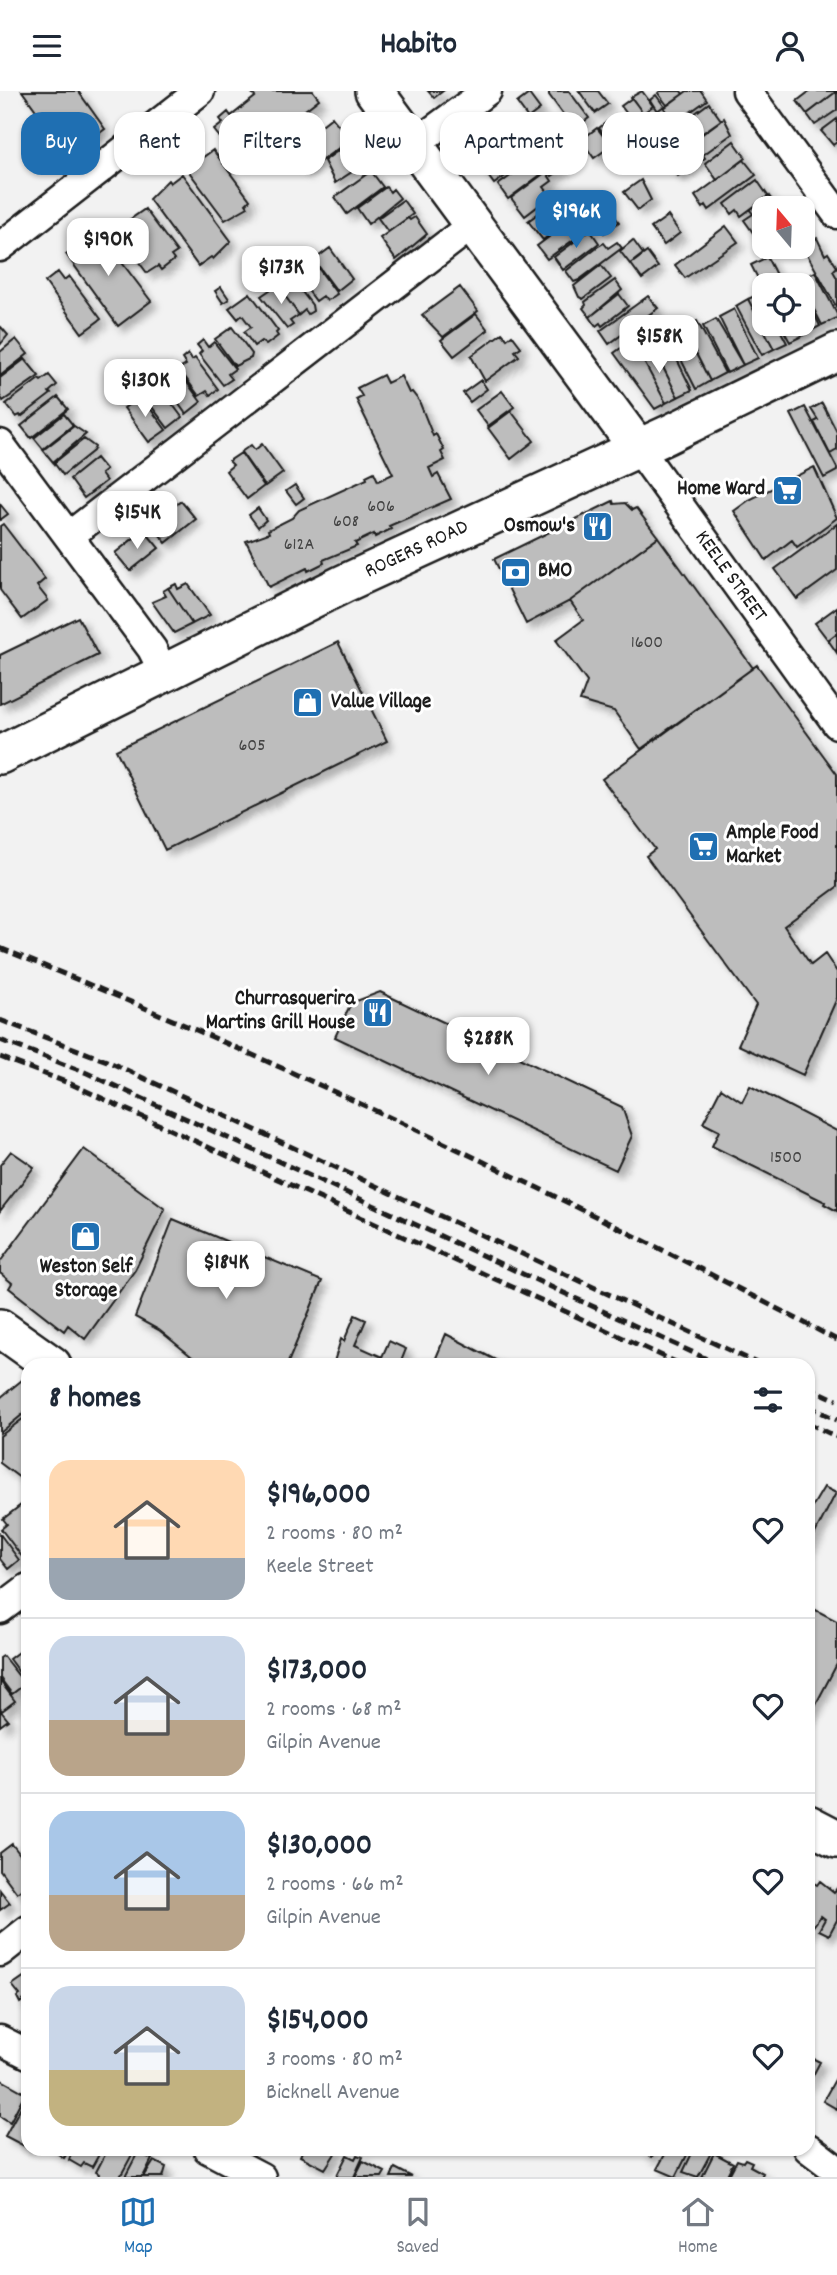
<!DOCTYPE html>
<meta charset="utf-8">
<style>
body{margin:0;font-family:Dekko,sans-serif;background:#f6f6f7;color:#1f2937;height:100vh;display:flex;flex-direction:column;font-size:26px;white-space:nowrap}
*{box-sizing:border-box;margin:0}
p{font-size:23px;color:#747a83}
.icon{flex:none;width:38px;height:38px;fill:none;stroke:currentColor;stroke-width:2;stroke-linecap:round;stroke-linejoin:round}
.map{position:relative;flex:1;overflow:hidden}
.panel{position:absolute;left:21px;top:1267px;width:794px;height:798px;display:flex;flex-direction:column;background:#fff;border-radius:21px;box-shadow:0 2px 5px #0004}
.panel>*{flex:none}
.hud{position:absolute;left:21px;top:21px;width:796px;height:63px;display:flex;gap:14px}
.needle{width:46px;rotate:341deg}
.tools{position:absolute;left:752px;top:105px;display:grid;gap:14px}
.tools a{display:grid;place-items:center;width:63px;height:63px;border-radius:14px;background:#fff;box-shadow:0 2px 5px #0004;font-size:35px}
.price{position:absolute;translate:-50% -60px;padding:0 16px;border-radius:14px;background:#fff;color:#222;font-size:23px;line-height:46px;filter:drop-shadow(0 2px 4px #0008)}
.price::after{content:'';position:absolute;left:50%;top:42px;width:21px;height:16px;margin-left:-10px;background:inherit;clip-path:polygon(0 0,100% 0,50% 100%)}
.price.current{background:#1f6fb2;color:#fff}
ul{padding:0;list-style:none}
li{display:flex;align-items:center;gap:21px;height:175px;padding:0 28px}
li+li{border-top:2px solid #e0e1e3}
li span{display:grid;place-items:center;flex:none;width:196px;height:140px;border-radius:21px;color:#555}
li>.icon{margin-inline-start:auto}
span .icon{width:84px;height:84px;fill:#fffc;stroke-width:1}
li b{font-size:30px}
h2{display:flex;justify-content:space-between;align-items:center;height:84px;padding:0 28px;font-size:30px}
.chip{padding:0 24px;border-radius:21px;background:#fff;box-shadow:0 2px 5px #0004;font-size:24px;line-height:63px}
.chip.current{background:#1f6fb2;color:#fff}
header{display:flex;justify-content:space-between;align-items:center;height:91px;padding:0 28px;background:#fff;font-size:32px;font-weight:700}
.tabs{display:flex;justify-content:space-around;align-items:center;height:98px;border-top:2px solid #e0e1e3;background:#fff;font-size:19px;color:#747a83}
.tabs a{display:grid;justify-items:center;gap:4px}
.tabs .current{color:#1f6fb2}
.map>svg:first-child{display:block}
</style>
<header><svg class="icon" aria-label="menu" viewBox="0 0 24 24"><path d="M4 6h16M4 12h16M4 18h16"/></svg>Habito<svg class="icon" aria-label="person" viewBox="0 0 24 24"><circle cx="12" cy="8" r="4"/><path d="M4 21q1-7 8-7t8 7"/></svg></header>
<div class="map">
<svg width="837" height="2086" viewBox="0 0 837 2086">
<defs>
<filter id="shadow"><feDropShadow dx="6" dy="6" stdDeviation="3.5" flood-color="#0004"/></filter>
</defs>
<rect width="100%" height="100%" fill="#f2f2f2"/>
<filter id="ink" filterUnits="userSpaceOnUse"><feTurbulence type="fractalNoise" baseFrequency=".0143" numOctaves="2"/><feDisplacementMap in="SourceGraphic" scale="14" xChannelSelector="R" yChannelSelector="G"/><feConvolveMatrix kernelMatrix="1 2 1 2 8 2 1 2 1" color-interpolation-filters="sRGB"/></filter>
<g filter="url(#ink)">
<path fill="#bdbdbd" stroke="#1c1c1c" stroke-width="2" filter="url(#shadow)" d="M22,0h56l27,38 -36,27z
M255,0h58l6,8 -80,63 -25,-32 9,-7 -3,-4 8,-7 3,4 24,-19 -3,-4z
M428,0h15l-9,7z
M549,0h20l20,27 -15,11 -25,-34z
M579,0h19l10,13 -13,9z
M642,0l11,15 -10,7 -12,-16z
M660,0h21l2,3 -16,11 -9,-12z
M687,0h14l6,9 -32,23 -11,-15z
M810,0h27l-30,23 -10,-13z
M837,0v19l-22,15 -8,-11z
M529,3l11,15 -12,9 -11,-15z
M656,4l8,11 -7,5 -7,-11z
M632,7l15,21 -11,7 -15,-20z
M709,12l12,17 -30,21 -12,-16z
M332,26l18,23 -45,32 -16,-21z
M502,26l9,12 -31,25 -11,-14z
M618,26l7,10 -8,6 -8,-10z
M724,27l8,16 -29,21 2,3 -27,18 -10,-13 8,-6 -2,-2z
M837,28v23l-4,3 -12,-14z
M608,30l11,16 -9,6 -11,-15z
M547,36l9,11 -16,12 -9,-12z
M597,37l14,18 -17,12 -13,-18z
M511,43l10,13 -35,26 -10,-13z
M354,48l16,21 -35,23 -11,-22z
M734,50l12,17 -29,22 -12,-17z
M213,59l37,50 -4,4 2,3 -23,13 -38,-51z
M514,60l9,12 -29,21 -8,-11z
M541,63l10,13 -43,32 -10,-14z
M744,69l12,15 -47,35 -3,-5 -3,3 -8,-12z
M560,71l4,6 -12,8 -4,-5z
M371,80l12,16 -36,27 -12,-17z
M546,81l6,9 -8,6 7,9 -26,20 -14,-18z
M182,83l49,67 -18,18 -2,-2 -13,9 -49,-67 19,-19 2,3z
M641,89l10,20 -13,10 -14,-18z
M757,89l11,16 -27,20 -4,-6 -5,4 -7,-10z
M386,96l4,5 3,-3 7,9 -32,26 -11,-16z
M769,105l9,12h-13v18l-11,8 -10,-14 9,-6 -3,-4z
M403,109l10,14 -25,18 -10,-14z
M554,111l9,12 5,-4 5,7 -30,23 -15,-19z
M145,118l32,43 -6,4 3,4 -13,10 -3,-4 -11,7 -32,-43z
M581,122l10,14 -44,32 -10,-13z
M612,122l7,9 -15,11 -6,-9z
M668,125l12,17 -16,12 -13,-17z
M415,126l12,17 -31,26 -16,-22 28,-20 2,2z
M803,131l10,18 4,-2 8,17 3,-2 9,14 -4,4 4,7v30l-34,-61z
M726,135l12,16 -53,36 -10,-13z
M590,139l9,13 -36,27 -9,-13z
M98,140l53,70 -33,25 -52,-72z
M633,149l10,14 -13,10 -10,-13z
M617,151l5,6 -43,32 -5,2 -8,-11 31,-24 7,-4 4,5z
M330,157l22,31 -15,12 -23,-31z
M647,161l11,15 -16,12 -11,-15z
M767,166l14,28h-16v7l-14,-27z
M313,170l24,33 -10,7 -4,-5 -7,5 -20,-27 4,-3 -3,-4 6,-5 3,4z
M601,174l10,13 -28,21 -4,-2 -5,-11z
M58,181l6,8 5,-4 32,43 -19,14 -37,-51z
M815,181l22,42v4l-15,7 -23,-45z
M289,184l23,30 1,6 -5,3 -3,-4 -6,5 -22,-30z
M615,189l7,10 -32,27 -7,-9 3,-3 -1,-3z
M277,194l22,30 -9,6 3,4 -6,4 -26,-33z
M221,196l8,12 -6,4 -8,-12z
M460,196l18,24 -35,26 -21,-22z
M803,200l17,35 -13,7 -5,-9z
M250,202l28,38 -2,2 2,3 -12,9 -5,-4 -7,5 -10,-14 7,-5 -9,-12 -4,4 -9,-11z
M761,202l4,7v24h12l10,19 -13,6 -26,-50z
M619,203l9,12 -26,20 -2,-3 -4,3 -6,-9z
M648,205l10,12 -49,36 -9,-13z
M748,208l26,50 -12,6 -26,-49z
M734,218l24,49 -15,7 -24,-48z
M476,223l12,16 -34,26 -13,-16z
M716,228l27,46 -16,8 -24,-47z
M697,230l28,52 -15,8 -24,-47 2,-2 -3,-5z
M672,233l3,7 7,-4 28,54 -14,8 -31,-61z
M780,233h21l5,10 -16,8z
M660,234l32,65 -14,7 -33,-65z
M1,236l7,8 -8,10v-17z
M232,236l20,27 -1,4 -16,8 -20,-27z
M502,242l5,6 5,-4 9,12 -6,4 4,5 -34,25 -14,-25z
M635,247l6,9 -4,2 29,54 -11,6 -41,-56z
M16,248l12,15 -28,22v-24z
M203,249l5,7 6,-5 21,27 -7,5 4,5 -9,6 -24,-31 3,-3 -5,-6z
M641,256l5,6 8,-4 24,48 -12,6 -29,-54z
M188,263l4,6 3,-2 23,31 -8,6 -3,-4 -8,5 -20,-27 7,-4 -4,-6z
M25,268l14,17 -36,25 -3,-5v-18z
M175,275l26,36 -15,12 -26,-36z
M49,284l8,10 -8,7 2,2 -30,23 -1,-2 -4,2 -10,-13 33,-25 2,2z
M383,284l4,8 14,-7 8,17 3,-1 7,9 14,35 3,-2 8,16 -3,2 4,8 -16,8 4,9 5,-3 13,25 -62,27 2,3 -16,8 -1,-3 -19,9 2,3 -34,14 1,3 -16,8 -1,-3 -38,19 -23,-46 23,-8 -1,-3 24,-12 7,-8 68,-31 -1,-3 8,-4 4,9 15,-7 -37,-75 6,-3 -5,-8z
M481,289l6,9 -17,13 -7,-9z
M155,290l27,36 -14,11 -28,-37z
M502,300l12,16 -26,19 -12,-16z
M141,305l25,34 -17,12 -25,-34z
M58,306l10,12 -37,29 -10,-12z
M822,312l15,29v18l-7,4 -16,-32 4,-2 -7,-11z
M805,316l32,61v3l-13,7 -33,-64z
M511,320l23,30 -23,18 -23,-31z
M64,323l9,11 -30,24 -9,-11z
M74,335l12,8 -33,28 -10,-12z
M84,348l11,8 -2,4 -30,24 -9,-12z
M262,353l21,29 -18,13 -24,-34 10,-7 4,5z
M241,362l23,33 -17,13 -21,-28 7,-6 -4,-4z
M96,367l10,12 -5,4 5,7 -22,17 -14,-19z
M814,376l23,51 -40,29 -5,-7 -26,20 -32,-49 15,-11z
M295,394l9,13 -8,6 -10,-13z
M181,410l15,18 -30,24 -14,-19z
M613,410l1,3 11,-1 7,7 4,-2 22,29 -88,64 -44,23 -32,-65z
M0,413l8,10 -8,6z
M258,417l8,12 -8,7 -9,-12z
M3,433l42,55 -8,7 11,14 -26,19 -22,-29v-64z
M837,433v46l-40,29 -22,-30z
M144,439l15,18 -29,23 -15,-18z
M658,446l95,131 -112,81 -27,-38 -34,-10 7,-19 -31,-42 27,-20 -13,-19z
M176,493l2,5 10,-5 22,31 -18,9 -24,-36z
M168,497l24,36 -18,9 -22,-31 14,-6 -3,-5z
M837,516v26l-9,7 -13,-17z
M78,526l20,38 -98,49v-49z
M837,542v20l-9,-13z
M338,551l49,99 -222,109 -49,-100z
M757,574l80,109v113l-53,39 27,39 14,-11 12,18v26l-34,77 -65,-30 18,-40 -110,-149 9,-7 -53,-70z
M380,901l242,115 10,29 -16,34 -281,-133 16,-34z
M750,995l87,45v80l-13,-7 1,-2 -113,-56 7,-15 -16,-8 18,-35 21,14z
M84,1058l81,60 -30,61 -50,69 -17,-14 -4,6 -55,-43 3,-5 -12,-10v-11z
M11,1060l23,16 -34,44v-46z
M173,1128l149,62 -35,84h-85l-43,-35 -24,-13z
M355,1224l11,5 -11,25 27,12 7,-16 17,8 -6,15 3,1h-70l8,-26 3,2z
M446,1243l59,31h-72z
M22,1289l6,5v25l-28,23v-35z
M28,1324v69l-28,-21v-27z
M824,1396l12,6 -28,54v-33z
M21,1414l7,10v40l-5,3 -22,-29 6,-5 -4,-5z
M0,1443l19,26 -11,9 -8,-10z
M808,1515l29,15v43l-29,55z
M28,1547v17l-8,-11z
M22,1558l6,7 -1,27 -18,-24z
M3,1565l22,28 -13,10 -12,-16v-20z
M0,1590l15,20 -13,10 -2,-3z
M0,1619l8,10 -8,6z
M12,1753l16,21v19l-11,9 -17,-23v-17z
M809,1789l8,5 3,-4 14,11 3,-4v32l-8,15 -10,-5 6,-11 -4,-3 -13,17z
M0,1799l10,13 -10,7z
M28,1883v32l-4,-6 -4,3 -3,-6 3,-2 -8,-10z
M808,1965l12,6 -12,23z
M837,1985v33l-14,-8z
M0,1988l25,14 -15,29 -10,-6z
M28,2003v50l-2,3 -21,-11z
M51,2058h19l-6,9z
M73,2058h29l-10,18 -8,-4 -3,4 -12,-7z
M108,2058l26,2 -14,26h-22l1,-3 -3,-2z
M303,2058h35l-13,20 -25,-13z
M645,2058h11l-4,8 -9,-4z
M668,2058h22l-14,28 -19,-8z
M694,2058h19l-15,28 -15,-5z
M138,2061l14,7 -9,18h-18z
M714,2062l19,10 -7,14h-24z
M347,2064l8,4 2,-4 6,2 -9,20h-18z
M745,2068l7,3 -2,4 13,7 -2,4h-33l9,-17 6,2z
M154,2070l12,6 -3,10h-19z
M363,2070l22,11 -3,5h-27z
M395,2077l17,9h-21z"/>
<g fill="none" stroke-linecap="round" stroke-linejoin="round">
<defs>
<path id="minor" d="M747,0l90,123
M413,54l74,-54
M0,156l200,-156
M0,353l152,205 12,24
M638,357l199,276
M69,445l403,-311
M0,1518l28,-21
M0,1861l28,-22
M0,1949l28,14
M808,2057l29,22
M208,2058l53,28"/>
<path id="major" d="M374,0l264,357
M0,664l343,-171 324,-149 170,-83
M0,1237l52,37
M808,1733l29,15"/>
</defs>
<use href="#minor" stroke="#1c1c1c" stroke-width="33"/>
<use href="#major" stroke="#1c1c1c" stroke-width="42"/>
<use href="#minor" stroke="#fff" stroke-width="28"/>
<use href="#major" stroke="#fff" stroke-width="37"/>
<path stroke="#1c1c1c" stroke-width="5" stroke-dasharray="10 5" stroke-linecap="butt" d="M0,857c286,115 564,248 837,392
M0,929l107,41 654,304
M0,949l87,33 633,292
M0,966l71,27 611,281
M808,1296l29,13
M808,1315l29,14
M808,1332l29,14"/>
</g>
</g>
<defs>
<symbol id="supermarket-square" viewBox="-11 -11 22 22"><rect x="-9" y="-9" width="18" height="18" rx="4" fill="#1f6fb2" stroke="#fff"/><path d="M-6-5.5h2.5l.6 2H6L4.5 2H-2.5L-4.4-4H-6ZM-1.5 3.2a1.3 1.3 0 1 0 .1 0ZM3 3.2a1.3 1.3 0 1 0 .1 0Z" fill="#fff"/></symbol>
<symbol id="restaurant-square" viewBox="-11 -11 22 22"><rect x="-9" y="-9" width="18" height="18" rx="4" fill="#1f6fb2" stroke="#fff"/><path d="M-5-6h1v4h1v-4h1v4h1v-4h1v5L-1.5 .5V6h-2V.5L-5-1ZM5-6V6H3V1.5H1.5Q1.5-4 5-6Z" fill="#fff"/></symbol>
<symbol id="bank-square" viewBox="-11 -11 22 22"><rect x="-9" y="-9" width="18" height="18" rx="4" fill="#1f6fb2" stroke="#fff"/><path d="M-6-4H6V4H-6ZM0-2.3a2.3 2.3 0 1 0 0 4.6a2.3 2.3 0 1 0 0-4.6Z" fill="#fff"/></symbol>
<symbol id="shop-square" viewBox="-11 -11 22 22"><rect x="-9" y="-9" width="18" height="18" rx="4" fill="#1f6fb2" stroke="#fff"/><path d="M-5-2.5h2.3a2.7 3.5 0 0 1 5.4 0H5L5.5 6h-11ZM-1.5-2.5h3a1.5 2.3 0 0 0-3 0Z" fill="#fff"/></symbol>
</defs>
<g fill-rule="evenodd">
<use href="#supermarket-square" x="770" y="382" width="35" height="35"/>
<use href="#restaurant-square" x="580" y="418" width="35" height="35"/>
<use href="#bank-square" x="498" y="464" width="35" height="35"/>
<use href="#shop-square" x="290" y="594" width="35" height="35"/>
<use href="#supermarket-square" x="686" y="738" width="35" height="35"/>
<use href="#restaurant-square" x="360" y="904" width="35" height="35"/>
<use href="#shop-square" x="68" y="1128" width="35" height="35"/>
</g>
<g text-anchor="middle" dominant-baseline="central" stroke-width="6" stroke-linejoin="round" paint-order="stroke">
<g font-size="18" fill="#444">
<text x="381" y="416">606</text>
<text x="346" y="431">608</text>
<text x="299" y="454">612A</text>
<text x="647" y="552">1600</text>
<text x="252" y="655">605</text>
<text x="786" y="1067">1500</text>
</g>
<g font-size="21" font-weight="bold" fill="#1c1c1c" stroke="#fff" text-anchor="end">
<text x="765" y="399">Home Ward</text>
<text x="575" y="436">Osmow's</text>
<text x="538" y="481" text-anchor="start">BMO</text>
<text x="331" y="612" text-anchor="start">Value Village</text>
<text x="726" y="743" text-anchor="start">Ample Food<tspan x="726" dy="24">Market</tspan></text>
<text x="355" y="909">Churrasquerira<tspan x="355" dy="24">Martins Grill House</tspan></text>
<text x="86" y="1177" text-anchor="middle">Weston Self<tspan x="86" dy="24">Storage</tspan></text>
</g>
<g font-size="21" fill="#1c1c1c" stroke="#fff">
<text transform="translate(417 459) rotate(-25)">ROGERS ROAD</text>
<text transform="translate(730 486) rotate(54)">KEELE STREET</text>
</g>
</g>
</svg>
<div class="tools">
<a><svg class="needle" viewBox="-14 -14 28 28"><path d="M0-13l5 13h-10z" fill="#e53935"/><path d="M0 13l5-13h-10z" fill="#747a83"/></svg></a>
<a><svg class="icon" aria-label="locate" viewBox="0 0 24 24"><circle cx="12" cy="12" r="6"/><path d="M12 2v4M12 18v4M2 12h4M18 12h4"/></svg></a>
</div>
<b class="price current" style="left:576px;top:159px">$196K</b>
<b class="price" style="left:108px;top:187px">$190K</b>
<b class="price" style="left:281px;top:215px">$173K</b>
<b class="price" style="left:659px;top:284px">$158K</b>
<b class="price" style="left:145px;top:328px">$130K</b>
<b class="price" style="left:137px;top:460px">$154K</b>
<b class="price" style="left:488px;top:986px">$288K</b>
<b class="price" style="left:226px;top:1210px">$184K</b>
<div class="hud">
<a class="chip current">Buy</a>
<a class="chip">Rent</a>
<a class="chip">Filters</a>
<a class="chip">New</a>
<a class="chip">Apartment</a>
<a class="chip">House</a>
</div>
<section class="panel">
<h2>8 homes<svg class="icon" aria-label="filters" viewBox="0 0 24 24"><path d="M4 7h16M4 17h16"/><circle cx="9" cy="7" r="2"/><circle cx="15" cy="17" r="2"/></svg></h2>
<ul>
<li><span style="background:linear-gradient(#ffd9b3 70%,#9aa5b1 0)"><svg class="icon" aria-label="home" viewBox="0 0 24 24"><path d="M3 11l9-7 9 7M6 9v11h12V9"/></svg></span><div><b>$196,000</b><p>2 rooms · 80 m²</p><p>Keele Street</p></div><svg class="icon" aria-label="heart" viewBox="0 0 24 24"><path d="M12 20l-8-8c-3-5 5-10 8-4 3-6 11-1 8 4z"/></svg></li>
<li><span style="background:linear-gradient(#c9d6e8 60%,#b9a48a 0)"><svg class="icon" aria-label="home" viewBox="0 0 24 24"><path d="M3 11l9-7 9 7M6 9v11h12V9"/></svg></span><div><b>$173,000</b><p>2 rooms · 68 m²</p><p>Gilpin Avenue</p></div><svg class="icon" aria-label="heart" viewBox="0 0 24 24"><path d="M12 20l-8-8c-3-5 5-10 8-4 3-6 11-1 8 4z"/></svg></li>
<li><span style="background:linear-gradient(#a9c7e8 60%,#b9a48a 0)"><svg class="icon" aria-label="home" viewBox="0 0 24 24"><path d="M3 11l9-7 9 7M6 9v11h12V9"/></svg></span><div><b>$130,000</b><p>2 rooms · 66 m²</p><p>Gilpin Avenue</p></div><svg class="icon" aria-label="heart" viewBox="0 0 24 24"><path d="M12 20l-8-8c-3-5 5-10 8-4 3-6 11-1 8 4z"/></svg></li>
<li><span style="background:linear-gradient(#c9d6e8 60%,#c2b280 0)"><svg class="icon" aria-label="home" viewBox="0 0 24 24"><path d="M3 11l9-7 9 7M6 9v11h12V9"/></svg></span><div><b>$154,000</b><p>3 rooms · 80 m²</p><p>Bicknell Avenue</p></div><svg class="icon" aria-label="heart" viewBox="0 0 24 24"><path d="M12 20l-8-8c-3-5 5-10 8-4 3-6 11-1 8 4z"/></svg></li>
</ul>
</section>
</div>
<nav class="tabs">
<a class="current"><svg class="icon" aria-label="map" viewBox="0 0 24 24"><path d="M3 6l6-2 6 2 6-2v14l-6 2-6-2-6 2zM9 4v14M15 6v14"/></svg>Map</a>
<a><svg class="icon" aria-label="saved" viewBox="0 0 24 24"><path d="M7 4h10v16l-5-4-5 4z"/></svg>Saved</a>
<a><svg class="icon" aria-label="home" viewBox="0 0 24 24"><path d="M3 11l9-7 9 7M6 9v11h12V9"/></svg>Home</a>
</nav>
